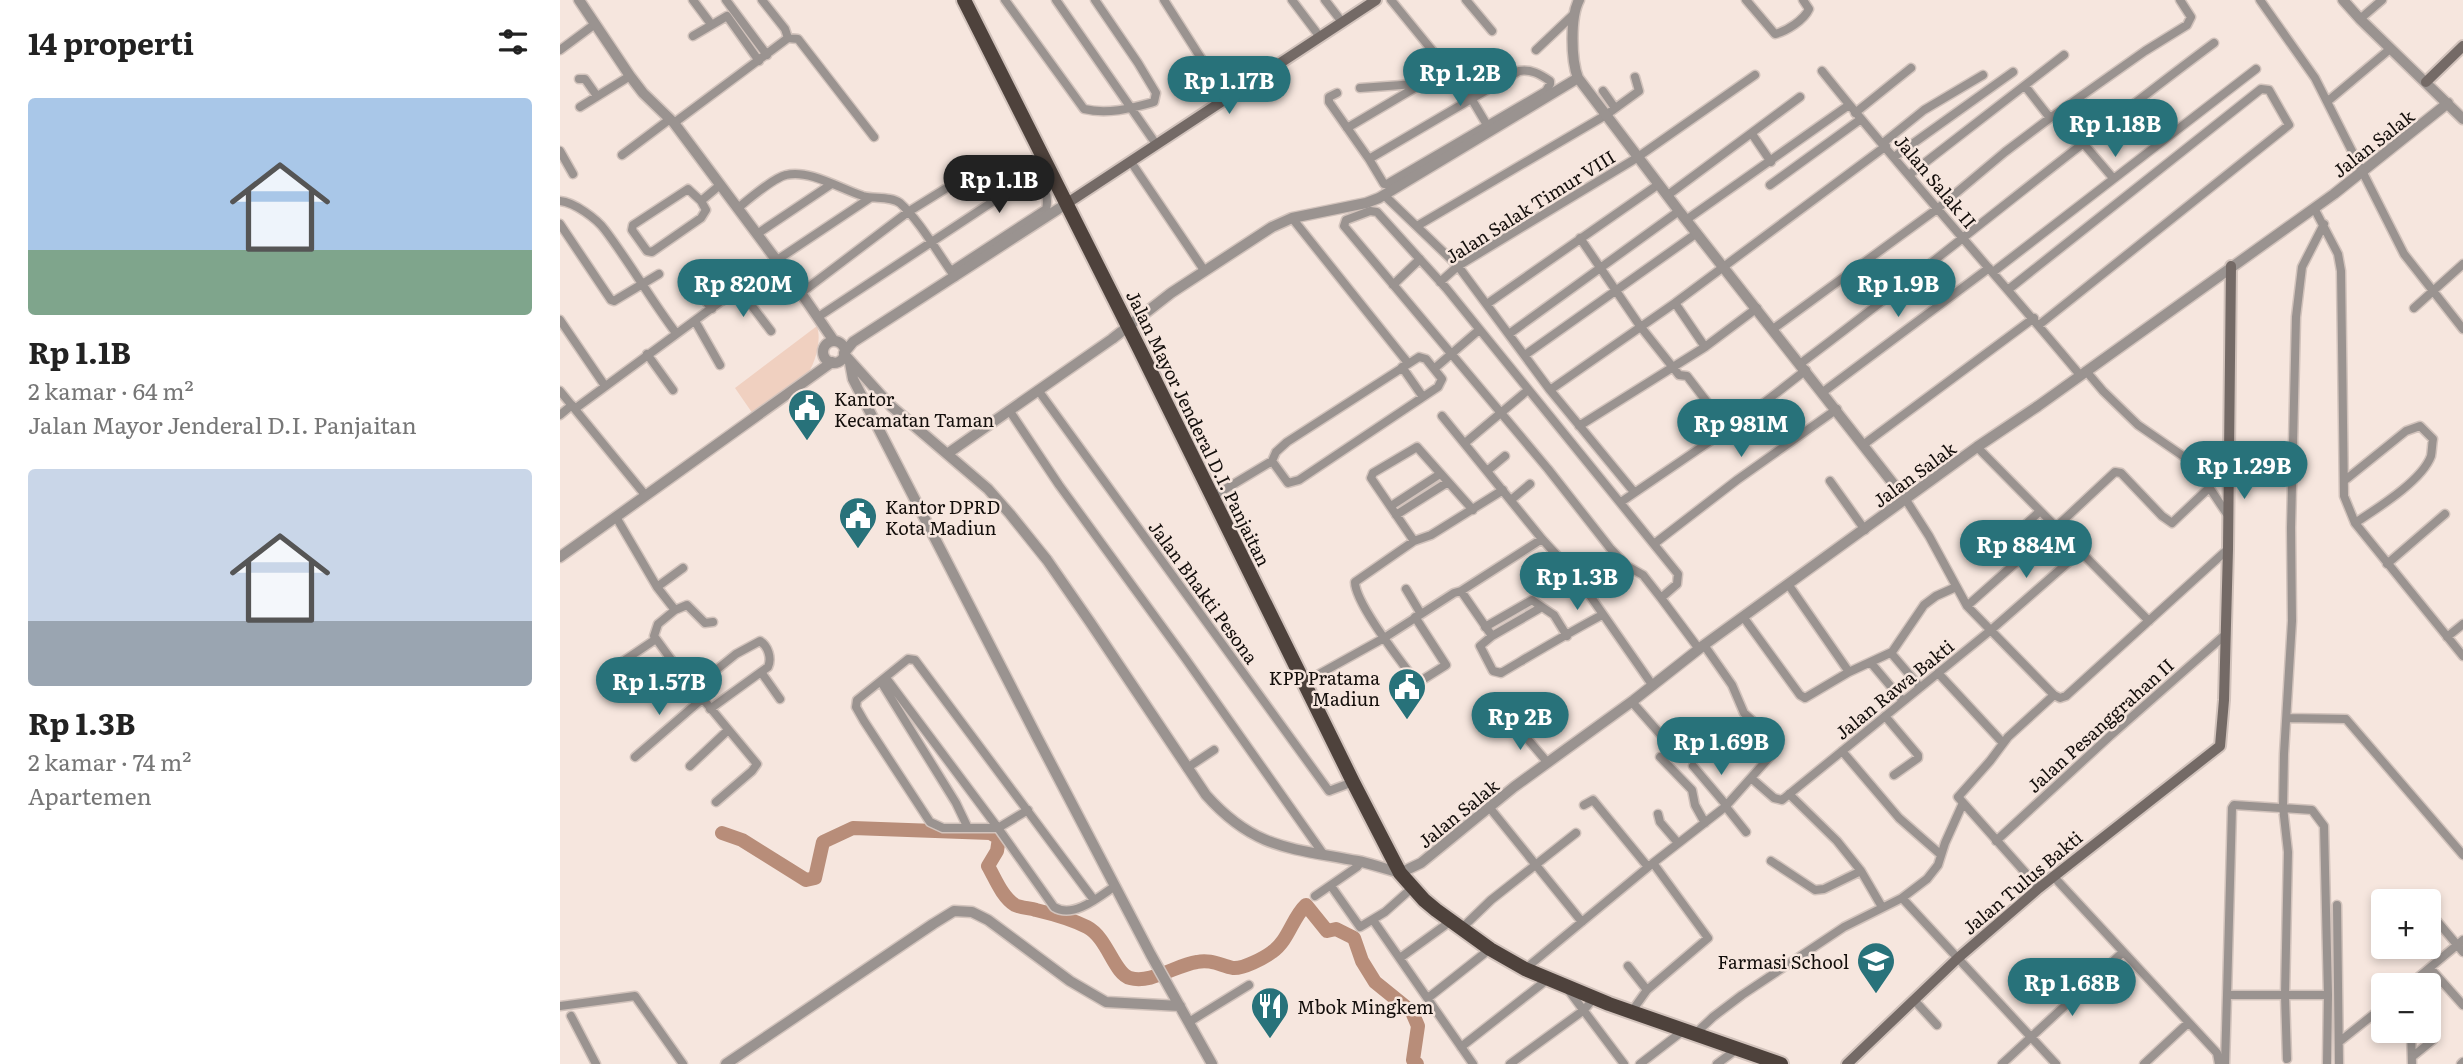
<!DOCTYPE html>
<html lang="id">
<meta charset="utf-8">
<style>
body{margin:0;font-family:Literata,serif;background:#f6f6f6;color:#222;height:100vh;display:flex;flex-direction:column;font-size:26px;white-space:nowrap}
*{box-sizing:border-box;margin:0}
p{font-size:23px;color:#767676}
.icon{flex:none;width:38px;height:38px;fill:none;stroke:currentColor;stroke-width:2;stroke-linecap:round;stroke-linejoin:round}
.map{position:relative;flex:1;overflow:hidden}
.panel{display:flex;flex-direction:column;background:#fff;width:560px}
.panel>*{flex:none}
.buttons{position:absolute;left:1811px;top:889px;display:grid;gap:14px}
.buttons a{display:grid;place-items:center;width:70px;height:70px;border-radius:7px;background:#fff;box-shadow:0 4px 10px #0003;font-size:35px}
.price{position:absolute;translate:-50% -60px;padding:0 16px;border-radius:24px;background:#28727a;color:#fff;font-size:23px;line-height:46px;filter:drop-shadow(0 2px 4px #0008)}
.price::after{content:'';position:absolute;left:50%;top:42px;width:21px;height:16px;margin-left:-10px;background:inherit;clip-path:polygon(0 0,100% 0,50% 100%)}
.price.selected{background:#222;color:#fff}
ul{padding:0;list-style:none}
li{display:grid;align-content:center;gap:14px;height:371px;padding:0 28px}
li span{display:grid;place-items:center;height:217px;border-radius:7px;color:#555}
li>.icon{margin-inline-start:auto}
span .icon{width:126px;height:126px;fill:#fffc;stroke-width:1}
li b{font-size:30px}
h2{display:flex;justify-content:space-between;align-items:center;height:84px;padding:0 28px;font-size:30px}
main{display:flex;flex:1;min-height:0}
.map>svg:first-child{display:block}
</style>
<main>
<section class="panel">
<h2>14 properti<svg class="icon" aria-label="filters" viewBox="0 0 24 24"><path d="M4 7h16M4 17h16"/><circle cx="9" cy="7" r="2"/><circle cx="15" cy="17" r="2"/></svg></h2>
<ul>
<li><span style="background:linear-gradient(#a9c7e8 70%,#7fa58c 0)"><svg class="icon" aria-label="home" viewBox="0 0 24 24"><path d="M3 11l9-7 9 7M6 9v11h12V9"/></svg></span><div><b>Rp 1.1B</b><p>2 kamar · 64 m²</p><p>Jalan Mayor Jenderal D.I. Panjaitan</p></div></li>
<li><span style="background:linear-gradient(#c9d6e8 70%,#9aa5b1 0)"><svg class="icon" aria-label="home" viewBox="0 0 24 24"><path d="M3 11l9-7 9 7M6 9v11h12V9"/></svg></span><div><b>Rp 1.3B</b><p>2 kamar · 74 m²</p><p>Apartemen</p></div></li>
</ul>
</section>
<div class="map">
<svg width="1903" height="1064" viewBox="0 0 1903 1064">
<rect width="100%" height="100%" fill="#f6e6de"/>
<path fill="#f0d0c0" d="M257,326c5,15 -2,40 -13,53 -9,11 -37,26 -51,35l-18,-26z"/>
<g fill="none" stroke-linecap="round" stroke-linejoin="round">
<path stroke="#b88d79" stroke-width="14" d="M162,833l20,7 64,40 9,-2 8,-36 30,-14 137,5 9,5 -2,13 -9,15c7,12 14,31 27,39 6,3 15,3 21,5 17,4 35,9 51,17 21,11 27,47 43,51 21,6 46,-13 67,-16 13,-3 23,3 36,6 10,1 31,-10 39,-16 17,-12 20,-34 34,-47l21,26 9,-2 18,9 8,23 13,21 37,30 6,14 -5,34 4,4"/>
<defs>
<path id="minor" d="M133,0l18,24
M166,0l41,55
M445,0l79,109c24,6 48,-1 70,-7l2,-9 -18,-30 -43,-63
M496,0l100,144
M604,0l63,99
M732,0l28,37
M765,0l17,22
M831,0l80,98 16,27
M906,0l26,31
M1186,0l29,34c12,-3 29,-14 34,-25l-6,-9
M1700,0l55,78 89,176 59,75
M1800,19l22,-19
M133,36l34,-20 32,45
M228,38l10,1 76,98
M0,50l35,-26
M976,50l38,-36
M959,71c12,-2 21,3 31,10v3l-4,7 -159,93h-3l-15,-25z
M1262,71c83,104 173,202 258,304
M19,79h6l12,17
M1465,86l25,32
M800,88l97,-7
M1043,91l12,17
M777,93l-8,4v5l40,57
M1768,101l62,-52
M20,107l50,-31
M1295,113l56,-45
M114,123l114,-85 -3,-9 -23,-29
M787,128l71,-42
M1192,134l19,28
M1323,143l41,-33 59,-35
M1523,143l30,35
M0,151l13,23
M62,155l48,-36
M1334,157l119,-85
M571,162l73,108
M1349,175l155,-120
M1210,185l91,-66
M824,195l74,71 92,124 84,102
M1108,195l132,-98
M0,201c14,1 37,18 45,29 25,33 46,70 71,103
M141,201l-13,-12 -55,36 -1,5 15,21 5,1 49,-34 5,-8 -5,-9 19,-16
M178,208c11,-9 35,-30 48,-33 23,-6 55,14 77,21 11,3 28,0 37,7 19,17 39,52 55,74
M1754,208l24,46 3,17 3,225 11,27 108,133
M732,218l116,145
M1126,220l163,-115
M0,224l51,76 3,1 45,-27
M1764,224l-22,43 -6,50 -5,211 1,93 -8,133 -1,53 5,45 -3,143h43l-1,69
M857,226l189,-111 33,-24 -4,-14
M197,234l73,-49
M1020,238l60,88 39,49 8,1 40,52
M137,267l25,34
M391,271l95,-62c4,-15 -4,-25 -13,-35
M1433,272l263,-203
M129,281l23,28
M880,282l18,-16 177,-107 120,-84
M833,285l27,-26
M179,289l32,42
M1449,289l252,-200 8,1 20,35 -250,200
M241,293l107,-81 37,-23
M1115,303l30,44
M927,304l172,-120
M1854,308l49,-44
M258,317l212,-140 13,-17
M0,320l45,66
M135,321l25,44
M1213,329l164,-120 68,-57 45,-34 95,-67 42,-26 4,-8 -11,-17
M949,334l170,-123
M87,354l26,36
M965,355l172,-122
M1240,364c140,-105 274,-217 414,-321
M842,367l21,30
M875,368l44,-38
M1526,371l17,20 35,34 45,31 18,19 26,39
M478,390l291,401 24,-9
M990,390l125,-87 211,-157
M0,391l86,105
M1263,392l166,-124
M16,408l201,-148 93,-62
M449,410l50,75 126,173 139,197
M0,415l12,-10
M882,416l100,123 35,38 76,109
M1019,426l126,-79 52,-39
M905,443l63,-53
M1303,445l171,-127
M1417,447l172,174
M927,471l18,-15
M1270,481l35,49
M1784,481l62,-50 14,-5 13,13c-1,5 -1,12 -2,17 -9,25 -55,53 -76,67
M652,497l60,-36 16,22 11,-3 139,-93 4,-8 -16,-20 -7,-2 -132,85 -11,10 -4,9
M951,500l19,-16
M1346,500l23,36 38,70 87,89 6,3 6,-2 162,-147
M1061,502l126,-86 59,-46
M831,506l49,-32
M836,515l52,-33
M56,517l41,70 18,23 -17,14 -4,12 24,33 79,95 -5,7 -36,31
M854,541l-43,-63 2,-5 44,-26 56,63
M1094,544l83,-64 100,-71
M1441,547l38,-35
M1827,564l58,-50
M1228,584l61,88
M97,587l26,-19
M846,589l15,25
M901,591l81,-52
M1101,598l-18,-23 -16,-9 -17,-18 -62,-79 -204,-243 2,-6 24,-9 7,1 69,76 232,286 -1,10 -16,14 38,51
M1407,606l88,-78 60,-56 6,1 41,43 10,7 37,-35
M115,610l12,-5 18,18 8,-1
M855,617l31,48 -27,17 -5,-3c-14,-19 -59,-76 -59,-97l59,-41 17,-6 72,-45
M1184,618l56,77 5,3 44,-26 43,-20 32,-47 12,-9 20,-9
M925,627l47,-27 10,7
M1007,636l-13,-21 -12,-8 -50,29 -12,10 13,25 8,2c34,-20 67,-40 101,-58
M1887,637l16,-13
M1331,653l29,34
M1311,663l32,38
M53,668l43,-29
M1378,673l65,70
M326,678l112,150 56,79c19,12 45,-10 61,-21
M321,682l75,121 11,23
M743,683l81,-45 70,-45 7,-2 31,45
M134,688l42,-34 24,-13c8,5 12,17 8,26l-7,5 19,27
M1072,702l36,41
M150,709l51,-37
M1325,716l33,39v3l-24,17
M1727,718l59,1 117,136
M953,722l35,41
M1282,751l57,67 41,36
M75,757l67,-58
M1100,757l32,33 3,15 10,18
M130,766l37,-35
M1133,766l34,40
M627,768l27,-18
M1191,778l23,20 8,2 209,-170 89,-78
M1229,794l48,47 24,30 21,36
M1024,805l9,-5 55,67
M929,807l93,115
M1166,807l20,25
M468,810l-30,18h-55l-13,-6 -66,-101 -8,-14 1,-7 51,-41 7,1 179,240
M1098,814l2,8 18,21
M1436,841l114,-105 116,-102
M1211,861l44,29 9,-1 37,-18
M1493,876l164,177 2,11
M771,886l29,41 25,-15 27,-24
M1479,888l-81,-91 32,-36 18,-24 46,-42
M755,896l42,-29 5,-6
M1342,898l154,166
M1777,905l2,159
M1872,915l31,37
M813,920l100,144
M901,929l30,-29 85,-67
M840,958l51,-37
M1068,966l19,24
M1870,968l33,37
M965,969l128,-106 72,-56 49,-55 2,-10 -32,-29 -12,-28 -28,-40
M1849,985l54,-45
M1009,991l55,73
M1667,995l5,-187 2,-3 78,5 12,16 4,169
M868,998l62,-49
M1354,1000l23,25
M0,1006l75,-10 48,68
M1072,1011l15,-21 61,-52 -55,-75
M11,1016l25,48
M629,1022l60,-37
M1851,1031l1,33
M1136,1033l17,-16 29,-22 102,-68 58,-29 25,-19 11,-14 7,-22 18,-40
M1779,1042l45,-36
M901,1047l87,-68
M1852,1057l21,-17 1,-5 -5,-5
M950,1064l74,-54 10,-12
M1080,1064l44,-34
M1157,1064l20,-15
M1442,1064l121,-112
M1584,1064l44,-41
M1665,1064l2,-69h58l2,64
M1901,1064l2,-2"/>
<path id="tertiary" d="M19,0l51,76 13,17 31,30 127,170 33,48
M1019,0c-9,17 -8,60 -1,78l101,133 227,289
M1783,0l17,19 103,100
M263 352a11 11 0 1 1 22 0a11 11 0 1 1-22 0Z
M284,353l9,-11 213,-138
M284,354l47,52 97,83 22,25 37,46 43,62 116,173c49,55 86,53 152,66 14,3 28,8 42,12l21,-10 93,-76 120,-87 70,-55 273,-198 61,-41 296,-212 114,-91
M290,363l3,16 184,358 114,218 61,109
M387,454l165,-115 59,-46 101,-66 20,-9 74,-15 13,-5 199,-120
M0,557l272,-195
M166,1064l207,-140 21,-13 18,1 16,8 82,61 36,21 74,4"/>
<path id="secondary" d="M1866,82l37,-36
M506,204l310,-204
M1287,1064l111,-106 81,-70 181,-142 4,-46 4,-151 3,-283"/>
<path id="trunk" d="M404,0l175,348 214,434 47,91 24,27 12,10 54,39 35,20 84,35 172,60"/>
</defs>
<use href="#minor" stroke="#d2c3bc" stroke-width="11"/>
<use href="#tertiary" stroke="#d2c3bc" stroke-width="13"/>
<use href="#secondary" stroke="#d2c3bc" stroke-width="14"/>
<use href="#trunk" stroke="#d2c3bc" stroke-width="18"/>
<use href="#minor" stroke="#9a9390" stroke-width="8"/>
<use href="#tertiary" stroke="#9a9390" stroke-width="10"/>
<use href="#secondary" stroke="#746a66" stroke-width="10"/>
<use href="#trunk" stroke="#4e423c" stroke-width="14"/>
</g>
<defs>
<symbol id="civic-pin" viewBox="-11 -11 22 30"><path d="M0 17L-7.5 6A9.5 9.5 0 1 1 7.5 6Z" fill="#28727a" stroke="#f6e6de"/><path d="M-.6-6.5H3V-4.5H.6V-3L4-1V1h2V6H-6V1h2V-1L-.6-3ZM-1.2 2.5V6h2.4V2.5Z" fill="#fff"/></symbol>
<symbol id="school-pin" viewBox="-11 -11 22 30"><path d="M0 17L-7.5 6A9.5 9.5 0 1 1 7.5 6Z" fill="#28727a" stroke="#f6e6de"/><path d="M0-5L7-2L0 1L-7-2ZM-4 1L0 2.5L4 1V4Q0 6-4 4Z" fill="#fff"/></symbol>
<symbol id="restaurant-pin" viewBox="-11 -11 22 30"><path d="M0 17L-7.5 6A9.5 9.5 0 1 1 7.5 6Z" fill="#28727a" stroke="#f6e6de"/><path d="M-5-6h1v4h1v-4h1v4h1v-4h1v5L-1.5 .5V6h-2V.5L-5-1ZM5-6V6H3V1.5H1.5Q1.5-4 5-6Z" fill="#fff"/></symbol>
</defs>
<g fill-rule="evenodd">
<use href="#civic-pin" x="225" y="386" width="44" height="60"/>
<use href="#civic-pin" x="276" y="494" width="44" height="60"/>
<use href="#civic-pin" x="825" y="665" width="44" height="60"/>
<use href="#school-pin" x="1294" y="939" width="44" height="60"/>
<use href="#restaurant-pin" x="688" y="984" width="44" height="60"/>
</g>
<g text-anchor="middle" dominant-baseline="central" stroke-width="5" stroke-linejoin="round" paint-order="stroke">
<g font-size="18" fill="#130e0b" stroke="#f6e6de">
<text transform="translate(1813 143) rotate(-38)">Jalan Salak</text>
<text transform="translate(1376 181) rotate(50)">Jalan Salak II</text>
<text transform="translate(970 206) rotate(-32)">Jalan Salak Timur VIII</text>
<text transform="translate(639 428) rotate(64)">Jalan Mayor Jenderal D.I. Panjaitan</text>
<text transform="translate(1354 474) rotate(-36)">Jalan Salak</text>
<text transform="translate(644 592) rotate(54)">Jalan Bhakti Pesona</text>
<text transform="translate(1334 689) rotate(-39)">Jalan Rawa Bakti</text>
<text transform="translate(1540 725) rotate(-42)">Jalan Pesanggrahan II</text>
<text transform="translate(898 813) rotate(-39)">Jalan Salak</text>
<text transform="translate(1462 882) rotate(-40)">Jalan Tulus Bakti</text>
</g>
<g font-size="18" fill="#130e0b" stroke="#f6e6de" text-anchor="start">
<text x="274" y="398">Kantor<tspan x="274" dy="21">Kecamatan Taman</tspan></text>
<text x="325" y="506">Kantor DPRD<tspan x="325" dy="21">Kota Madiun</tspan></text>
<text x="820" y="677" text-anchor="end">KPP Pratama<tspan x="820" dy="21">Madiun</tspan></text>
<text x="1289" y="961" text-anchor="end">Farmasi School</text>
<text x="737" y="1006">Mbok Mingkem</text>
</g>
</g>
</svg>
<div class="buttons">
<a>+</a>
<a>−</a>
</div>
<b class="price" style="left:900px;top:108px">Rp 1.2B</b>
<b class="price" style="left:669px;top:116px">Rp 1.17B</b>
<b class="price" style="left:1555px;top:159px">Rp 1.18B</b>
<b class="price selected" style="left:439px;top:215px">Rp 1.1B</b>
<b class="price" style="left:183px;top:319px">Rp 820M</b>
<b class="price" style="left:1338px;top:319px">Rp 1.9B</b>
<b class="price" style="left:1181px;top:459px">Rp 981M</b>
<b class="price" style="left:1684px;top:501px">Rp 1.29B</b>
<b class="price" style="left:1466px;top:580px">Rp 884M</b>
<b class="price" style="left:1017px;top:612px">Rp 1.3B</b>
<b class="price" style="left:99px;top:717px">Rp 1.57B</b>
<b class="price" style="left:960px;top:752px">Rp 2B</b>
<b class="price" style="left:1161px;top:777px">Rp 1.69B</b>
<b class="price" style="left:1512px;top:1018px">Rp 1.68B</b>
</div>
</main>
